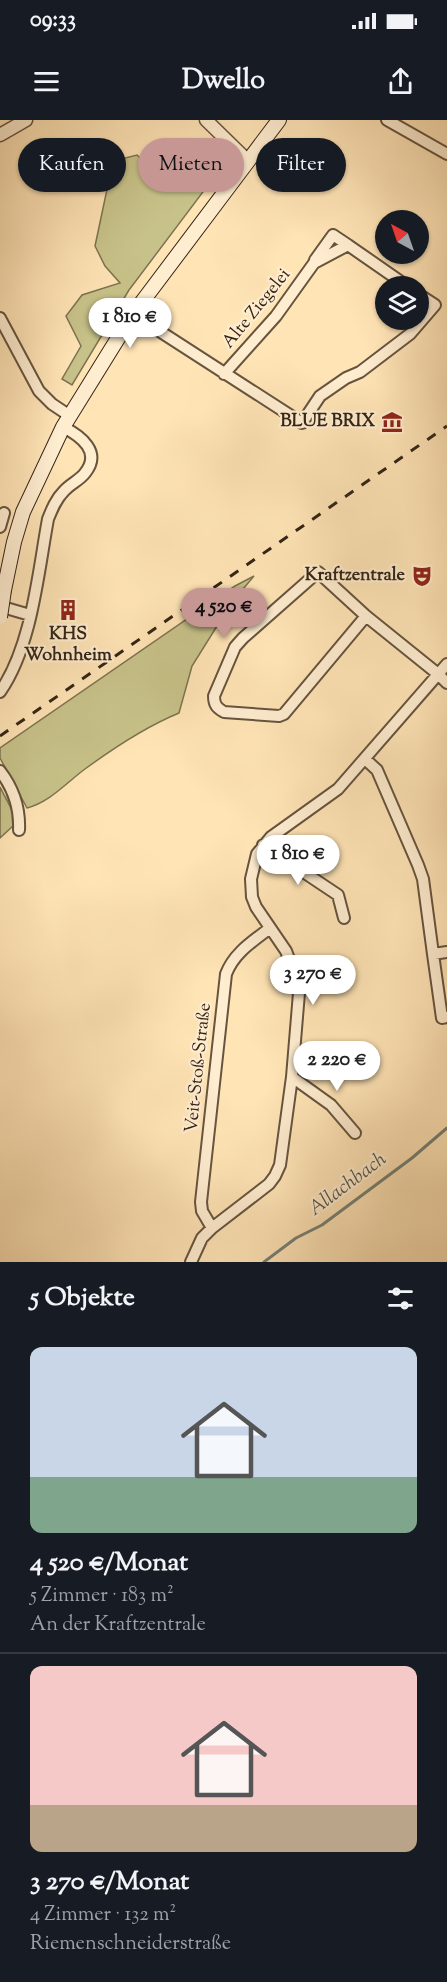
<!DOCTYPE html>
<html lang="de">
<meta charset="utf-8">
<style>
body{margin:0;font-family:"Sorts Mill Goudy",serif;background:#242831;color:#f1f3f6;height:100vh;display:flex;flex-direction:column;font-size:22px;white-space:nowrap}
*{box-sizing:border-box;margin:0}
p{font-size:20px;color:#9ea1a6}
.icon{flex:none;width:33px;height:33px;fill:none;stroke:currentColor;stroke-width:2;stroke-linecap:round;stroke-linejoin:round}
.map{position:relative;height:1142px;overflow:hidden}
.drawer{display:flex;flex-direction:column;background:#171b24;flex:1}
.drawer>*{flex:none}
.top-card{position:absolute;left:18px;top:18px;width:411px;height:54px;display:flex;gap:12px}
.needle{width:39px;rotate:320deg}
.buttons{position:absolute;left:375px;top:90px;display:grid;gap:12px}
.buttons a{display:grid;place-items:center;width:54px;height:54px;border-radius:50%;background:#171b24;box-shadow:0 2px 4px #0004;font-size:30px}
.price{position:absolute;translate:-50% -51px;padding:0 14px;border-radius:21px;background:#fff;color:#222;font-size:20px;line-height:39px;filter:drop-shadow(0 2px 3px #0008)}
.price::after{content:'';position:absolute;left:50%;top:36px;width:18px;height:14px;margin-left:-9px;background:inherit;clip-path:polygon(0 0,100% 0,50% 100%)}
.price.selected{background:#c59692;color:#111}
ul{padding:0;list-style:none}
li{display:grid;align-content:center;gap:12px;height:318px;padding:0 30px}
li+li{border-top:2px solid #363941}
li span{display:grid;place-items:center;height:186px;border-radius:12px;color:#555}
li>.icon{margin-inline-start:auto}
span .icon{width:108px;height:108px;fill:#fffc;stroke-width:1}
li b{font-size:26px}
h2{display:flex;justify-content:space-between;align-items:center;height:72px;padding:0 30px;font-size:26px}
.chip{padding:0 21px;border-radius:27px;background:#171b24;box-shadow:0 2px 4px #0004;font-size:21px;line-height:54px}
.chip.selected{background:#c59692;color:#111}
.status{display:flex;justify-content:space-between;align-items:center;height:42px;padding:0 30px;background:#171b24;direction:ltr}
.status svg{height:16px;fill:currentColor}
header{display:flex;justify-content:space-between;align-items:center;height:78px;padding:0 30px;background:#171b24;font-size:27px;font-weight:700}
.map>svg:first-child{display:block}
</style>
<div class="status"><b>09:33</b><svg viewBox="0 0 49 12"><path d="M0 12V9h3v3zM5 12V6h3v6zM10 12V3h3v9zM15 12V0h3v12zM26 1h20v11H26zM47 4h2v5h-2z"/></svg></div>
<header><svg class="icon" aria-label="menu" viewBox="0 0 24 24"><path d="M4 6h16M4 12h16M4 18h16"/></svg>Dwello<svg class="icon" aria-label="share" viewBox="0 0 24 24"><path d="M12 15V3M7 8l5-5 5 5M5 13v7h14v-7"/></svg></header>
<div class="map">
<svg width="447" height="1142" viewBox="0 0 447 1142">
<rect width="100%" height="100%" fill="#ffe4b6"/>
<filter id="stains"><feTurbulence type="fractalNoise" baseFrequency=".00333" numOctaves="4"/><feColorMatrix values="0 0 0 0 .2 0 0 0 0 .09 0 0 0 0 .02 0 0 0 .5 -.17"/></filter>
<radialGradient id="worn" r=".72"><stop offset=".6" stop-color="#630" stop-opacity="0"/><stop offset="1" stop-color="#630" stop-opacity=".3"/></radialGradient>
<path fill="#c7c289" stroke="#7d7350" stroke-width="1.5" d="M137,35l35,33 9,-26h15l19,14 -86,114 -57,95 -10,-6 19,-33 -15,-30 16,-21 38,-12 -15,-17 -10,-20 18,-85z
M254,456l-22,26 -40,64 -13,47c-34,14 -64,34 -94,56 -19,14 -35,33 -58,39l-27,-50v-10l235,-162z
M0,667l13,25 1,13 -14,13z"/>
<g fill="none" stroke-linecap="round" stroke-linejoin="round">
<path stroke="#758075" stroke-width="3" d="M264,1142l32,-24 26,-13 90,-67 35,-30"/>
<defs>
<path id="minor" d="M387,0l60,34
M315,140l18,-25 15,10
M133,194l169,109 18,-27 26,-18 14,-6 50,-38 25,-29 -17,-11
M0,198l39,73 13,13 18,12
M224,254l52,-58 38,-53 34,-18 59,41
M0,407l4,-14
M0,483l6,5 24,7
M366,496l-82,98 -5,2 -55,-4c-7,-4 -10,-7 -10,-16l21,-49 8,-9 75,-66 48,44 72,58 9,9
M0,572c32,-46 38,-119 48,-173 4,-10 8,-20 16,-28 6,-7 16,-11 21,-18 17,-21 -4,-37 -22,-46
M365,639l12,11 41,95 5,14 10,75 14,-2
M0,651c14,18 20,37 19,59
M263,725l75,50 6,23
M433,834l9,64 5,-1
M292,957l39,28 24,28
M212,1108l-10,-17 -1,-9 25,-228c8,-21 26,-32 44,-46
M191,1142l11,-24 10,-10 57,-44 6,-8 5,-11 12,-88 7,-84 -2,-13 -11,-29 -30,-44 -4,-10 -1,-18 6,-25 14,-17 67,-48 109,-125"/>
<path id="tertiary" d="M206,0l42,41
M0,15l26,-15"/>
<path id="secondary" d="M4,470l10,-48 9,-30 40,-85 70,-113 146,-194"/>
</defs>
<use href="#minor" stroke="#66543e" stroke-width="14"/>
<use href="#tertiary" stroke="#66543e" stroke-width="15"/>
<use href="#secondary" stroke="#332416" stroke-width="16"/>
<use href="#minor" stroke="#ffedd0" stroke-width="10"/>
<use href="#tertiary" stroke="#ffedd0" stroke-width="12"/>
<use href="#secondary" stroke="#ffedd0" stroke-width="14"/>
<path stroke="#332416" stroke-width="3" stroke-dasharray="10 10" stroke-linecap="butt" d="M0,616l447,-310"/>
<defs>
<path id="secondary-bridge" d="M0,497l4,-27"/>
</defs>
<use href="#secondary-bridge" stroke="#332416" stroke-width="16" stroke-linecap="butt"/>
<use href="#secondary-bridge" stroke="#ffedd0" stroke-width="14"/>
</g>
<defs>
<symbol id="museum-bare" viewBox="-9 -9 18 18"><path d="M0-6L6-3V-2H-6V-3ZM-5-1h2V3h-2ZM-1-1h2V3h-2ZM3-1h2V3H3ZM-6 4H6V6H-6Z" fill="#8f2418" stroke="#ffedd0" stroke-width="2.5" paint-order="stroke"/></symbol>
<symbol id="theatre-bare" viewBox="-9 -9 18 18"><path d="M-5-5.5Q0-4 5-5.5V0Q5 5 0 6Q-5 5-5 0ZM-3.3-2.5H-1v1.5H-3.3ZM1-2.5H3.3v1.5H1ZM-2.8 1Q0 5.5 2.8 1Z" fill="#8f2418" stroke="#ffedd0" stroke-width="2.5" paint-order="stroke"/></symbol>
<symbol id="building-bare" viewBox="-9 -9 18 18"><path d="M-4-6H4V6H1V3H-1V6H-4ZM-2.5-4.3h1.7v1.8h-1.7ZM.8-4.3h1.7v1.8H.8ZM-2.5-1h1.7V.8h-1.7ZM.8-1h1.7V.8H.8Z" fill="#8f2418" stroke="#ffedd0" stroke-width="2.5" paint-order="stroke"/></symbol>
</defs>
<g fill-rule="evenodd">
<use href="#museum-bare" x="377" y="287" width="30" height="30"/>
<use href="#theatre-bare" x="407" y="441" width="30" height="30"/>
<use href="#building-bare" x="53" y="475" width="30" height="30"/>
</g>
<g text-anchor="middle" dominant-baseline="central" stroke-width="4.5" stroke-linejoin="round" paint-order="stroke">
<g font-size="18" fill="#332416" stroke="#ffedd0">
<text transform="translate(257 189) rotate(-51)">Alte Ziegelei</text>
<text transform="translate(199 948) rotate(-84)">Veit-Stoß-Straße</text>
</g>
<g font-size="18" font-weight="bold" fill="#332416" stroke="#ffedd0" text-anchor="end">
<text x="375" y="302">BLUE BRIX</text>
<text x="405" y="456">Kraftzentrale</text>
<text x="68" y="515" text-anchor="middle">KHS<tspan x="68" dy="21">Wohnheim</tspan></text>
</g>
<g font-size="20" font-style="italic" fill="#545246" stroke="#ffedd0">
<text transform="translate(348 1065) rotate(-37)">Allachbach</text>
</g>
</g>
<rect width="100%" height="100%" filter="url(#stains)"/>
<rect width="100%" height="100%" fill="url(#worn)"/>
</svg>
<div class="buttons">
<a><svg class="needle" viewBox="-14 -14 28 28"><path d="M0-13l5 13h-10z" fill="#e53935"/><path d="M0 13l5-13h-10z" fill="#9ea1a6"/></svg></a>
<a><svg class="icon" aria-label="layers" viewBox="0 0 24 24"><path d="M12 4l9 5-9 5-9-5zM3 14l9 5 9-5"/></svg></a>
</div>
<b class="price" style="left:130px;top:229px">1 810 €</b>
<b class="price selected" style="left:224px;top:519px">4 520 €</b>
<b class="price" style="left:298px;top:766px">1 810 €</b>
<b class="price" style="left:313px;top:886px">3 270 €</b>
<b class="price" style="left:337px;top:972px">2 220 €</b>
<div class="top-card">
<a class="chip">Kaufen</a>
<a class="chip selected">Mieten</a>
<a class="chip">Filter</a>
</div>
</div>
<section class="drawer">
<h2>5 Objekte<svg class="icon" aria-label="filters" viewBox="0 0 24 24"><path d="M4 7h16M4 17h16"/><circle cx="9" cy="7" r="2"/><circle cx="15" cy="17" r="2"/></svg></h2>
<ul>
<li><span style="background:linear-gradient(#c9d6e8 70%,#7fa58c 0)"><svg class="icon" aria-label="home" viewBox="0 0 24 24"><path d="M3 11l9-7 9 7M6 9v11h12V9"/></svg></span><div><b>4 520 €/Monat</b><p>5 Zimmer · 183 m²</p><p>An der Kraftzentrale</p></div></li>
<li><span style="background:linear-gradient(#f6c9c9 75%,#b9a48a 0)"><svg class="icon" aria-label="home" viewBox="0 0 24 24"><path d="M3 11l9-7 9 7M6 9v11h12V9"/></svg></span><div><b>3 270 €/Monat</b><p>4 Zimmer · 132 m²</p><p>Riemenschneiderstraße</p></div></li>
</ul>
</section>
